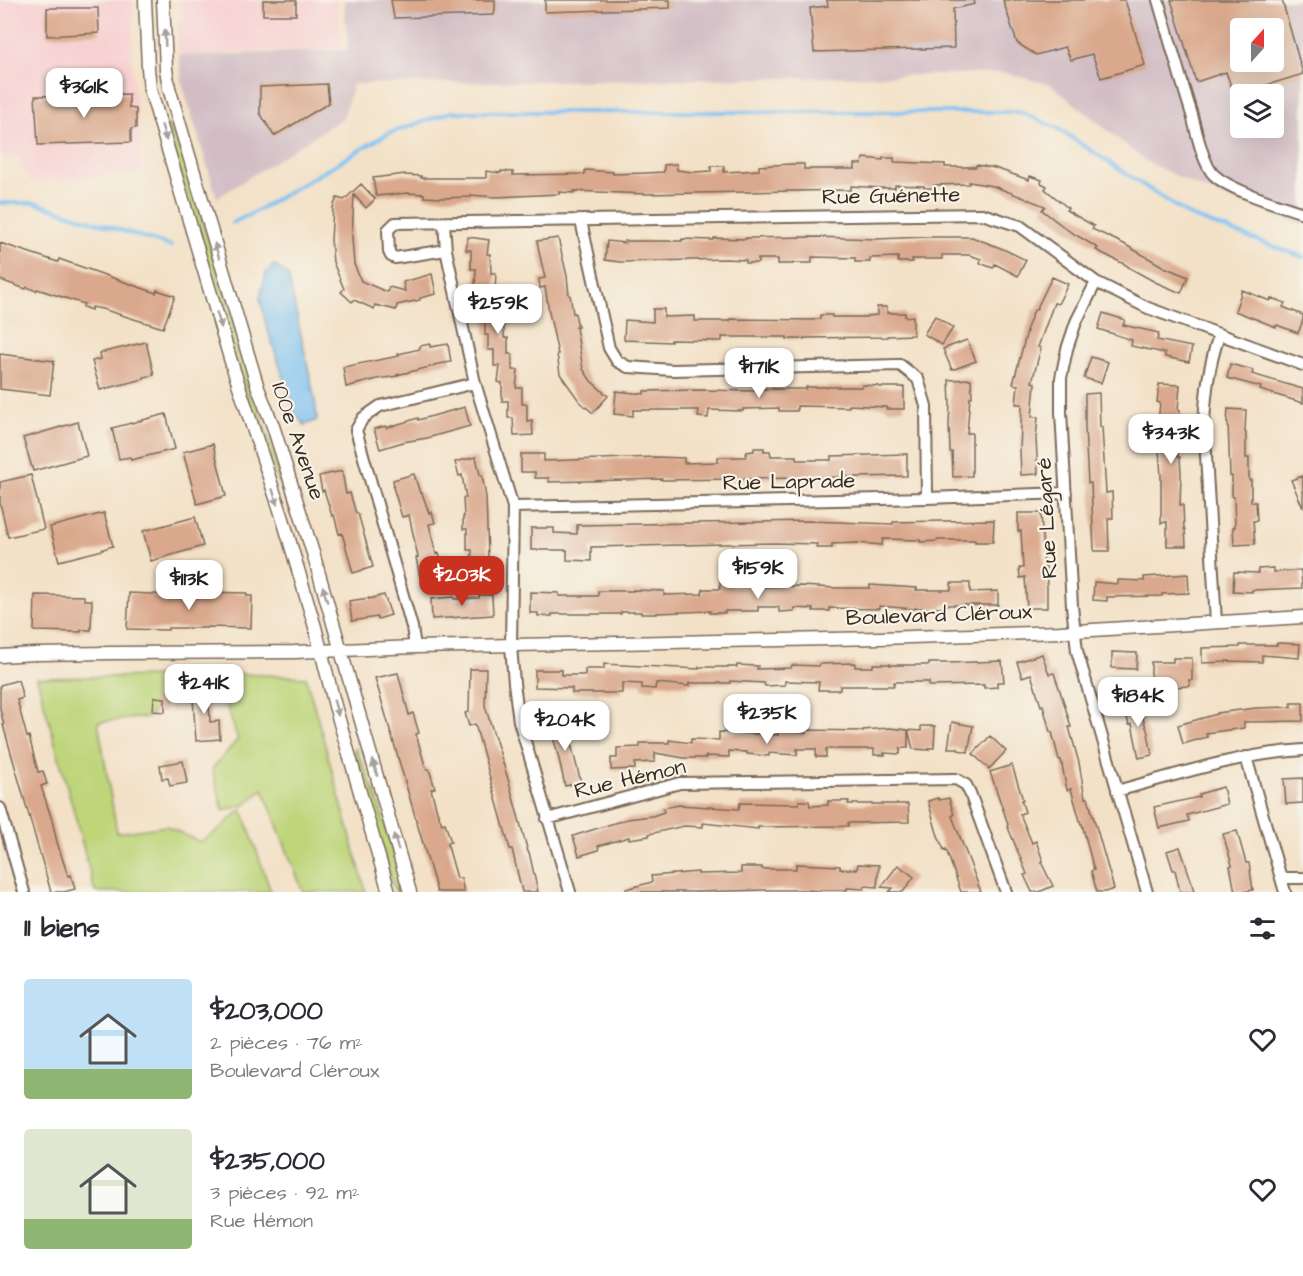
<!DOCTYPE html>
<html lang="fr">
<meta charset="utf-8">
<style>
body{margin:0;font-family:"Architects Daughter",sans-serif;background:#f2f2f3;color:#2b2b33;height:100vh;display:flex;flex-direction:column;font-size:22px;white-space:nowrap}
*{box-sizing:border-box;margin:0}
p{font-size:20px;color:#7c7c81}
.icon{flex:none;width:33px;height:33px;fill:none;stroke:currentColor;stroke-width:2;stroke-linecap:round;stroke-linejoin:round}
.map{position:relative;height:892px;overflow:hidden}
.side{display:flex;flex-direction:column;background:#fff;flex:1}
.side>*{flex:none}
.needle{width:39px;rotate:21deg}
.controls{position:absolute;left:1230px;top:18px;display:grid;gap:12px}
.controls a{display:grid;place-items:center;width:54px;height:54px;border-radius:6px;background:#fff;box-shadow:0 6px 24px #0002;font-size:30px}
.price{position:absolute;translate:-50% -51px;padding:0 14px;border-radius:12px;background:#fff;color:#222;font-size:20px;line-height:39px;filter:drop-shadow(0 2px 3px #0008)}
.price::after{content:'';position:absolute;left:50%;top:36px;width:18px;height:14px;margin-left:-9px;background:inherit;clip-path:polygon(0 0,100% 0,50% 100%)}
.price.on{background:#c8321e;color:#fff}
ul{padding:0;list-style:none}
li{display:flex;align-items:center;gap:18px;height:150px;padding:0 24px}
li span{display:grid;place-items:center;flex:none;width:168px;height:120px;border-radius:6px;color:#555}
li>.icon{margin-inline-start:auto}
span .icon{width:72px;height:72px;fill:#fffc;stroke-width:1}
li b{font-size:26px}
h2{display:flex;justify-content:space-between;align-items:center;height:72px;padding:0 24px;font-size:26px}
.map>svg:first-child{display:block}
</style>
<div class="map">
<svg width="1303" height="892" viewBox="0 0 1303 892">
<rect width="100%" height="100%" fill="#f7f3e8"/>
<filter id="ink" filterUnits="userSpaceOnUse"><feTurbulence type="fractalNoise" baseFrequency=".0167" numOctaves="2"/><feDisplacementMap in="SourceGraphic" scale="12" xChannelSelector="R" yChannelSelector="G"/><feConvolveMatrix kernelMatrix="1 2 1 2 8 2 1 2 1" color-interpolation-filters="sRGB"/></filter>
<filter id="wash" filterUnits="userSpaceOnUse"><feTurbulence type="fractalNoise" baseFrequency=".008" numOctaves="4" result="noise"/><feDisplacementMap in="SourceGraphic" scale="24" xChannelSelector="R" yChannelSelector="G"/><feGaussianBlur stdDeviation="1.35" result="paint"/><feColorMatrix in="noise" values="0 0 0 0 0 0 0 0 0 0 0 0 0 0 0 0 0 1.4 0 .05"/><feComposite in="paint" operator="in"/></filter>
<g filter="url(#wash)">
<rect width="100%" height="100%" fill="#f3e1c7"/>
<path fill="#f7cfd0" d="M0,0h134l-2,67 11,106 -113,9 -12,-25h-18z
M178,0h158l7,49 -140,4 2,12 -25,-6 -1,-3 -2,-31 2,-5 4,-5z"/>
<path fill="#d2bdc5" fill-rule="evenodd" d="M344,0h959v225l-97,-35 -59,-28 -96,-77 -46,-12 -217,5 -435,6 -10,34 -126,80 -30,-98 -5,-18 -3,-26 169,-6zM1240,28h34v34h-34zM1240,94h34v34h-34z"/>
<path fill="#bed57a" stroke="#7c804c" stroke-width="1.5" d="M168,124l14,30 73,241 39,121h-2l-38,-98 -88,-293z
M220,673l86,4 60,215h-63l-40,-103 -18,16 -22,5 -11,-41 26,-30 -13,-37 -12,-20z
M166,676v17l-17,24 -51,5 19,111 49,-7 34,16 16,-10 26,-23 29,83h-176l-22,-84 -36,-130z
M356,748l21,50 27,94h-9l-41,-143z"/>
<path fill="#78c0f1" stroke="#5a7588" stroke-width="1.5" d="M274,265l14,10 27,125 2,20 -12,5 -9,-10 -30,-90 -6,-28 6,-24z"/>
<g fill="none" stroke-linecap="round" stroke-linejoin="round">
<path stroke="#78c0f1" stroke-width="4" d="M0,203h35l136,43
M232,223l21,-10 134,-79 64,-22h569l37,16 133,88 113,41"/>
</g>
<g id="blocks">
<path fill="#daa88c" fill-rule="evenodd" d="M263,0h33v15h-33z
M391,0h104v8l-1,7 -100,3z
M545,0h125v8l-125,4z
M827,0h147l1,4 -22,5 1,39 -140,4 -4,-44 18,-2z
M1003,0h122l20,65 -44,13 -9,-24 -21,6 -6,-13 -29,8 -19,-12z
M1171,0h111l21,74 -69,21 -8,-23 -30,10zM1240,28h34v34h-34z
M47,8h51l1,25 -52,3z
M327,84l2,19 -55,33 -14,-23v-26z
M129,94v14l7,1v19l-5,1v13l-93,3 -3,-49z
M863,158l20,2v-2h11v4l51,2v3h31v-2l19,3 34,12 1,-4 12,4 -1,3 6,3 -2,3 23,19 -2,2 28,16 -2,3 32,15 40,23 24,10 -7,16 -26,-11 -27,-15v-1l-32,-16 2,-2 -29,-17 -27,-21 3,-4 -52,-20 -24,-4v2l-35,1v3h-10v-2l-29,-1v3h-13l-31,-2v4l-205,4 -72,-3v2l-15,-1v2l-64,3 -24,-2v2l-30,1 -17,-1v-3l-16,-1 -32,3 -3,-18 32,-4v1l16,1v2h65v-7l15,2v-2l12,1v3l72,-1v-4l28,2v2l32,-1 19,-1v-7l13,-1v6l16,2 18,-1v-5h13v6l19,-1 16,-1v-4l32,-2h13v5h51v-5h7z
M361,184l14,15 -9,9 -12,-13 -2,43 2,26 7,17 26,11 2,-5 16,4 -2,-9 29,-8 4,20 -16,4v2l-23,5 -1,5 -21,-5 -1,4 -20,-9 -2,2 -11,-10 3,-3 -11,-27 -2,-22 2,-33 4,-9 7,2z
M468,237l21,3 -2,14h3l1,19h5l-1,17 5,1 -2,16h6v31h4v16h4v16h6l-2,18h6v16h5v17l5,-1 1,15 -19,1 -1,-18h-5v-17h-6v-18l-4,-1 2,-16h-6v-16h-6v-15h-3v-15h-3v-17h-3l2,-16 -6,-1 1,-17h-5v-19h-5z
M817,237l59,2 52,-2h44l31,12 23,11 -8,16 -23,-12 -2,4 -13,-5 1,-4 -12,-4h-27v4h-30l1,3h-15v-5l-28,1v4h-15v-4l-43,-1v6h-19v1h-15v-5h-20v4h-12v-3l-20,-1 -106,3 -15,-2 2,-19 18,2v-2h57v-2l31,1 1,-2 32,1v-1z
M558,238l9,38 2,19h1l3,18h2l3,14h-2l7,42 8,12 17,15 -15,17 -13,-11 -20,-28 -3,-20h1l-9,-42 -4,-25 -5,1 -1,-9 6,-1 -5,-22 -3,-15z
M0,243l58,19 1,-3 97,34 1,-3 18,6 -12,32 -61,-19 -10,-2 -1,3 -8,-3 1,-3 -47,-15 -1,2 -9,-4 -1,2 -26,-9z
M1052,277l16,7 -10,20 -4,-1 -16,44 3,1 -9,34 3,1 -3,34h6l-2,22 2,35 -17,1 -1,-25 2,-46h-6l2,-19 -5,-1 14,-53h-1l8,-21h2z
M1242,290l28,11 1,-3 14,5 -2,4 20,8v5l-5,13 -21,-8 -1,2 -41,-16z
M877,307h10v6h18v4l8,-1v19l-26,1v1l-83,1v1h-17v-2h-65v4l-51,-1v2l-47,-2 1,-20 28,2v-13h11v8l31,-1v5h35v-2l84,1v-1h6v-4h12v2h35v-1l10,-1z
M1103,313l22,7 -2,5 36,8 -2,7 35,7 -3,15 -24,-5v-4l-34,-7 1,-6 -34,-11z
M935,316l18,12 -11,17 -18,-11z
M967,340l9,21 -24,9 -9,-21z
M146,342l8,33 -10,2v2l-44,11 -8,-29 9,-2 -1,-6z
M430,344v3l18,-3 3,18 -17,3v1l-37,9 1,1 -21,3 -31,8 -3,-20 56,-11 -1,-2 22,-5v-3z
M0,354l54,7 -4,34 -50,-6z
M1091,357l17,5 -7,21 -17,-5z
M1230,364l23,6 -1,4 51,15v14l-43,-13 1,-3 -34,-9z
M971,379l1,18h-2l-3,36h5v43l-19,1 -1,-25h-2l-1,-28 1,-19 -1,-25z
M1159,384l21,1 -2,25h2l-4,24h2v23h2l1,17 -1,31h3l1,24h1l1,17h-19v-24l-6,1v-47l-2,-26v-26l-1,-1 2,-20 -3,-1z
M862,385l17,1v1h25v22h-18v-2l-37,-2v2l-52,-1v5h-18v-3l-36,1v2l-34,-1 -1,8 -10,-1 1,-7h-66v6l-19,-2 2,-23 28,3v-3l56,-1 54,1v-2h52v-2h56z
M1099,393l1,34h2l4,66 6,-1 1,26h-5l1,33h-15l-3,-68h-3l-3,-55v-34z
M465,407l5,19 -43,12 -24,4 -23,7 -6,-20 12,-3v2l32,-10v2z
M1228,409l18,1 -1,22h1v26h3v22h2v22h5l1,19h-4l2,23 -21,1 -1,-18h2l-1,-30h-2v-21h-2l-2,-53h-1z
M166,414l9,35 -44,11 -1,-3 -11,2 -7,-31z
M78,422l9,34 -54,15 -10,-33z
M213,444l13,52 -29,8 -14,-52z
M754,448h10v3h6l1,5h26v4h34v-4l76,-2v22l-166,3 -79,1v-1l-113,3v-4h-14v-6h-14v-18h23v7l112,-4 28,1v5l34,-1v-5h28v-5l8,-1z
M476,457l4,18h2l4,22 2,60h1l-1,14 -17,-2 1,-19h-5v-21h-4v-12h1l-1,-19h3l-4,-23 -3,1 -4,-14z
M342,471l4,23 4,-1 6,20h2l15,54 -20,6 -11,-40 -3,1 -5,-19 -2,1 -8,-26 -2,1 -3,-15z
M414,474l6,19h2l7,20 3,-1 3,11 -6,1 7,30 3,-1 4,19 -23,5 -4,-19 2,-1 -9,-42 -7,2 -9,-30 1,-1 -1,-6z
M31,475l13,54 -36,8 -8,-34v-21z
M1303,476v32l-12,-28z
M104,513l9,33 -10,3v1l-44,11 -9,-34z
M1018,513h23l3,54h2l1,18v23h-20l-2,-31 -5,1 -1,-10h4l-2,-37h-3z
M195,517l8,29 -52,15 -8,-30z
M994,520l-1,22h-18v-2h-38v1l-17,1v-2l-37,-1 -1,6 -25,-2 -25,1v4h-16l1,-4 -45,-1 -181,4v14l-24,-1v-10h-36v-22h23v5l23,1v-9l232,-4 84,3v-2z
M1273,568v4l28,-2 1,18 -50,2v2l-19,-1 1,-19 24,1v-4z
M1188,574l1,19 -27,1v2l-55,1v4l-14,-1 1,-18 24,2v-4l26,1v-4z
M720,582l12,1v4l69,-1 35,2h34v-3l47,3 -1,2h35v-7h19v9l28,-1v14h-55v3h-28v1l-36,-3v3l-50,-1v3h-16v-2l-19,-1v3l-15,1v-5h-21v4h-33v2h-15v-2l-53,2v1h-16v-2h-20v2h-69v2h-14v-3h-8v-21l29,1v3h39v-5h35v-1l31,1v4l38,-1 1,-5h17z
M197,592l50,1v3h5l-1,32 -44,-1v1h-39v2l-41,-1 2,-36 45,2v3h22z
M35,595l49,1v4h8l-1,30h-10v2l-47,-1z
M384,595l7,20 -13,4 -1,-2 -25,4 -3,-20 20,-3v1z
M479,595h13l1,20 -61,4 -1,-20 23,-2v2l25,-1z
M1277,643l23,1 -1,14 -37,-3v7l-36,-1v1l-24,1v-15l38,-1v-2h37z
M1112,652l25,1 -1,16 -24,-1z
M1042,654l7,20 5,-1 10,30 7,24h-2l10,36 6,35h3l26,91 -9,3h-8l-6,-21 3,-1 -12,-46h-1l-10,-35 -4,1 -6,-30h-2l-7,-28h-2l-7,-27 -2,1 -10,-32 -9,3 -5,-15z
M1173,658h19v22h-3l1,6 -39,2v-26h22z
M1002,661l2,21h-7v5l-13,1v-3l-55,1v-4h-35v4h-54v4h-22l1,-8 -34,-1v4l-20,1 -1,-3 -34,-2v2h-41v3l-33,-3 -1,6 -13,-1v-4l-20,-1v10h-50v-5l-37,-1v-17h27v5h23v-6h19v-5l95,5v-2h38v-2l21,1 -1,3 34,-1 1,-3 27,1v-2l36,-1v4h18v-3h17v1h39v-2h19z
M470,669h16l-1,37 23,73 20,73h1l9,40h-16l-10,-43h-2l-35,-125 -6,2 -4,-13 4,-1z
M398,673l11,42 4,-2 6,20 -3,1 10,35h3l6,19 -4,1 6,22 5,13 3,-1 6,19 -4,1 10,35h4l3,14h-27l-62,-214z
M18,680l5,18 -6,2 10,37 2,-1 9,36 5,-1 4,13 -6,2 11,34 5,22 11,34 3,-1 4,14 -11,3h-13l-48,-167h1l-4,-16v-24z
M208,683l2,39 9,-1 1,18 -24,2 -4,-57z
M154,697l11,1v14l-12,-1z
M1136,698l12,35 4,22 -13,3 -7,-34 -3,1 -6,-23z
M1291,703h12v18l-59,1v6l-38,5 1,4 -24,7 -5,-19 39,-11v-1l39,-5 35,-1z
M564,718l17,64 -16,4 -6,-27 -10,-37z
M952,722l21,4 -5,26 -10,-2v-2h-10z
M921,726h14l-1,22h-5v2l-16,-1 -5,-19 13,1z
M889,728l19,2v18h-8v6l-16,-1 1,2h-11v-6h-48v8h-10v-8h-19v6l-28,-2v3l-22,-2v-2l-18,-1v6l-23,-1v2h-22l-29,-5v9l-20,1v6l-24,1v-12h6v-10l23,-1v-4h29v-3l22,3v-4l28,1v-8l59,3v-4l28,2v-3l57,1v-1z
M990,736l16,15 -17,18 -16,-15z
M183,761l4,22 -17,3 -2,-8 -6,1 -2,-14z
M1012,765l11,35h-2l4,12 -5,2 12,29 4,-2 7,20 -2,1 12,24 -14,6h-7l-8,-17 3,-1 -20,-49 1,-1 -18,-52z
M1303,778v25l-17,1 -2,-25z
M1223,787l4,17 -40,11 2,6 -30,7 -5,-21 45,-10v-3z
M938,798l1,2 10,-2 5,17 -2,1 29,76h-20l-15,-43 -2,1 -7,-17 -9,-32z
M799,801h10l1,5 18,-1v-4h21l-1,3h60l1,18 -61,1v3l-90,1v2l-55,-6v4l-19,-1 -35,8v2l-20,3v-2l-31,9 1,4 -20,6 -6,-20 54,-17 25,-3 12,-4 -1,-4 16,-3 60,4 1,-6 59,1z
M1237,831l9,32h3l4,27 -12,2h-6l-5,-26 2,-1 -9,-31z
M1180,847l11,33 3,12h-14l-5,-22h-2l-6,-19z
M796,864l44,2v3h17l1,-5 21,1 -2,22 -12,-1 -1,3 -17,-1v2h-27v1l-17,-1h-41l-61,2h-75v-3l26,-7 -1,-6 47,-4v2l43,-1v-6h21v2h34z
M898,865l16,12 -11,15h-14l4,-4 -12,-1z"/>
</g>
</g>
<g filter="url(#ink)">
<use href="#blocks" fill-opacity="0" stroke="#7b6a59" stroke-width="1.5"/>
<g fill="none" stroke-linecap="round" stroke-linejoin="round">
<defs>
<path id="minor" d="M1158,0c11,38 22,77 34,115 4,15 11,50 22,60 17,16 66,30 89,38
M581,221l28,127 8,13 11,6 45,3 227,-5 18,14 8,27 1,92
M444,223l2,27 29,133 38,124 -2,139 3,37 5,38 51,171
M446,250l-51,8 -4,-2 -2,-4 -1,-22 7,-7 587,-9 38,12 76,56 52,26 155,57
M1096,282l-20,40 -9,27 -6,29v34l11,194 5,45 70,241
M513,507l414,-9 139,-5
M1216,622l-12,-200c2,-33 5,-56 15,-87
M415,647l-3,-20 -56,-197 7,-12 17,-12 95,-23
M1246,757l39,135
M1117,791c62,-17 122,-37 186,-41
M0,808l24,84
M547,819l133,-36 276,-4 10,6 4,8 36,99
M1281,878h22"/>
<path id="tertiary" d="M145,0l3,68 2,21 82,276 51,154 32,108 20,79 54,186
M163,0l3,69 3,19 89,300 15,38 40,127 97,339
M0,656l35,-2 77,-1 182,-1 121,-5 465,-9 180,-6 243,-15"/>
</defs>
<use href="#minor" stroke="#7b6a59" stroke-width="14"/>
<use href="#tertiary" stroke="#7b6a59" stroke-width="15"/>
<use href="#minor" stroke="#fff" stroke-width="10"/>
<use href="#tertiary" stroke="#fff" stroke-width="12"/>
</g>
<defs><path id="oneway-solid" d="M-6-.8H1V-3.2L6.5 0L1 3.2V.8H-6Z" transform="scale(1.5)"/></defs>
<g fill="#a79f9a">
<use href="#oneway-solid" transform="translate(165 38) rotate(-93)"/>
<use href="#oneway-solid" transform="translate(164 133) rotate(73)"/>
<use href="#oneway-solid" transform="translate(217 251) rotate(-107)"/>
<use href="#oneway-solid" transform="translate(219 320) rotate(73)"/>
<use href="#oneway-solid" transform="translate(275 497) rotate(72)"/>
<use href="#oneway-solid" transform="translate(325 594) rotate(-106)"/>
<use href="#oneway-solid" transform="translate(336 708) rotate(74)"/>
<use href="#oneway-solid" transform="translate(375 768) rotate(-106)"/>
<use href="#oneway-solid" transform="translate(396 842) rotate(-106)"/>
</g>
</g>
<g text-anchor="middle" dominant-baseline="central" stroke-width="4.5" stroke-linejoin="round" paint-order="stroke">
<g font-size="22" fill="#3b2a1e" stroke="#f7f3e8">
<text transform="translate(891 196) rotate(-1)">Rue Guénette</text>
<text transform="translate(298 441) rotate(71)">100e Avenue</text>
<text transform="translate(789 482) rotate(-1)">Rue Laprade</text>
<text transform="translate(1047 518) rotate(-93)">Rue Légaré</text>
<text transform="translate(939 615) rotate(-2)">Boulevard Cléroux</text>
<text transform="translate(630 779) rotate(-13)">Rue Hémon</text>
</g>
</g>
</svg>
<div class="controls">
<a><svg class="needle" viewBox="-14 -14 28 28"><path d="M0-13l5 13h-10z" fill="#e53935"/><path d="M0 13l5-13h-10z" fill="#7c7c81"/></svg></a>
<a><svg class="icon" aria-label="layers" viewBox="0 0 24 24"><path d="M12 4l9 5-9 5-9-5zM3 14l9 5 9-5"/></svg></a>
</div>
<b class="price" style="left:84px;top:119px">$361K</b>
<b class="price" style="left:498px;top:335px">$259K</b>
<b class="price" style="left:759px;top:399px">$171K</b>
<b class="price" style="left:1171px;top:465px">$343K</b>
<b class="price" style="left:758px;top:600px">$159K</b>
<b class="price on" style="left:462px;top:607px">$203K</b>
<b class="price" style="left:189px;top:611px">$113K</b>
<b class="price" style="left:204px;top:715px">$241K</b>
<b class="price" style="left:1138px;top:728px">$184K</b>
<b class="price" style="left:767px;top:745px">$235K</b>
<b class="price" style="left:565px;top:752px">$204K</b>
</div>
<section class="side">
<h2>11 biens<svg class="icon" aria-label="filters" viewBox="0 0 24 24"><path d="M4 7h16M4 17h16"/><circle cx="9" cy="7" r="2"/><circle cx="15" cy="17" r="2"/></svg></h2>
<ul>
<li><span style="background:linear-gradient(#bfe0f5 75%,#8fb573 0)"><svg class="icon" aria-label="home" viewBox="0 0 24 24"><path d="M3 11l9-7 9 7M6 9v11h12V9"/></svg></span><div><b>$203,000</b><p>2 pièces · 76 m²</p><p>Boulevard Cléroux</p></div><svg class="icon" aria-label="heart" viewBox="0 0 24 24"><path d="M12 20l-8-8c-3-5 5-10 8-4 3-6 11-1 8 4z"/></svg></li>
<li><span style="background:linear-gradient(#dfe7d0 75%,#8fb573 0)"><svg class="icon" aria-label="home" viewBox="0 0 24 24"><path d="M3 11l9-7 9 7M6 9v11h12V9"/></svg></span><div><b>$235,000</b><p>3 pièces · 92 m²</p><p>Rue Hémon</p></div><svg class="icon" aria-label="heart" viewBox="0 0 24 24"><path d="M12 20l-8-8c-3-5 5-10 8-4 3-6 11-1 8 4z"/></svg></li>
</ul>
</section>
